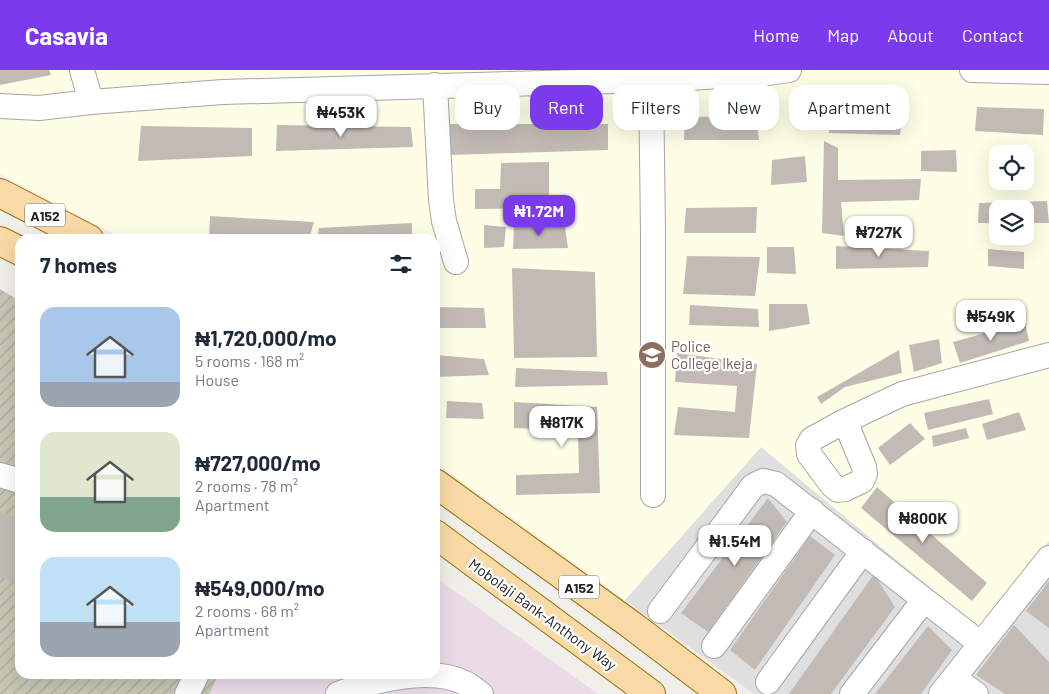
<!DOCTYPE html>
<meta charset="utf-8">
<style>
body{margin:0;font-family:Barlow,sans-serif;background:#f6f6f7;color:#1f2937;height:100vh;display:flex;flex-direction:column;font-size:19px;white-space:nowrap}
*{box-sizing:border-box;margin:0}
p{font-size:16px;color:#747a83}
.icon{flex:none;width:28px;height:28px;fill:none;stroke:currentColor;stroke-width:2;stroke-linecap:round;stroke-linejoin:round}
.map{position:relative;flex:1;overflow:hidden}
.panel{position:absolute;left:15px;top:164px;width:425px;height:445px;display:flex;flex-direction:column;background:#fff;border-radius:15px;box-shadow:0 5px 20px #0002}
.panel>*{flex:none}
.top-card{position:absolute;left:455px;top:15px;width:475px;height:45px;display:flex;gap:10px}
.fabs{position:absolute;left:989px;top:75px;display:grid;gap:10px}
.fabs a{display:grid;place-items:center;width:45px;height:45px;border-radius:10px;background:#fff;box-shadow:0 5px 20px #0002;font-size:25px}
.price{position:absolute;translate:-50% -42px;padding:0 11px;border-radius:10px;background:#fff;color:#222;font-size:16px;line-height:32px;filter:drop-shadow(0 1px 2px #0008)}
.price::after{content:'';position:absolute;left:50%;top:30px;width:15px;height:11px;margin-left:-8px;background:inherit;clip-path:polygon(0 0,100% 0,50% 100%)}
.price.selected{background:#7c3aed;color:#fff}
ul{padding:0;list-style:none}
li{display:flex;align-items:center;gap:15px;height:125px;padding:0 25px}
li span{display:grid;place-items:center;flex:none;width:140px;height:100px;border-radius:15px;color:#555}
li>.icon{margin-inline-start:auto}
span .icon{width:60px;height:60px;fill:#fffc;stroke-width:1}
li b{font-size:21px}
h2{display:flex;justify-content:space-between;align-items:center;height:60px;padding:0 25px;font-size:21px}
.chip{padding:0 18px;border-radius:15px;background:#fff;box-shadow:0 5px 20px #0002;font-size:18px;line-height:45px}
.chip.selected{background:#7c3aed;color:#fff}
header{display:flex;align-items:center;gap:30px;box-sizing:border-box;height:70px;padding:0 25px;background:#7c3aed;color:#fff}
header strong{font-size:24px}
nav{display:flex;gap:28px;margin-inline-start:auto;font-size:18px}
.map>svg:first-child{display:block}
</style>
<header>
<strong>Casavia</strong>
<nav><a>Home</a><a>Map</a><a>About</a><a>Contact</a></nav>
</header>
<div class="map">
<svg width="1049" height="624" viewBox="0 0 1049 624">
<defs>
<pattern id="construction-furrows" width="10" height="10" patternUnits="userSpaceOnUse" patternTransform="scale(1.25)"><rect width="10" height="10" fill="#c5c6b4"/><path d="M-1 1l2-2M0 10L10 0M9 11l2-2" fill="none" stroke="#a9aa9a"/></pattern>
</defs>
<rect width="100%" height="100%" fill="#f1efe9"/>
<path fill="#e0dfdf" d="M761,377l220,183 68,-89v153h-295l-129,-94z"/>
<path fill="#eadbe7" d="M435,507l163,117h-389l10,-20h216z"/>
<path fill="#fdfee5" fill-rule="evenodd" d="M0,0h1049v471l-68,89 -220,-183 -136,153 -190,-138v-223h-311l-124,-65zM998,84h27v27h-27zM998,139h27v27h-27z"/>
<path fill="url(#construction-furrows)" d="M0,219l20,12v373h199l-10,20h-209z"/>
<path fill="#c2bbb5" d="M0,0h49l2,5 -51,10z
M977,37l67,2 -1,26 -68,-4z
M829,40l74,1 -3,24 -71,-2z
M756,46l3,24h-75l1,-23z
M450,54h158v26l-158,5z
M277,55l134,2 2,20 -137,4z
M141,56l111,2v28l-114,5z
M824,71l14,7v32l83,-1 -2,21 -78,2 3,34 -22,-3z
M956,80l1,22 -36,-1v-20z
M805,86l2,26 -36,3 1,-25z
M549,92v46l-74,1v-20h25l1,-26z
M1047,131l2,22h-24v-14h-27v14h-20l1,-20z
M757,137l-1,26h-72l2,-25z
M210,146l104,6 -5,17h-100z
M412,153v16h-95l2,-11z
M514,154l51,3 3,21 -55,1z
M484,155l22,2 -2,20 -20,1z
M836,176l93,5 -1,16 -92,2z
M767,177h27l2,27 -29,-1z
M988,179l36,3v17l-36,-3z
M687,186l73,1 -5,39 -72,-2z
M512,198l83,4 2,85 -83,1z
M769,234h38l3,20 -41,7z
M690,235l68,4 1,18 -70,-2z
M435,237l49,1 2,20h-51z
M1025,252l4,19 -69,22 -7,-21z
M939,269l3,24 -28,9 -5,-27z
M899,280l3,23 -57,14 -24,17 -4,-7z
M677,283l80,11 -8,74 -75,-3 4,-28 57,5 2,-26 -62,-4z
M435,285l49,4 5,16 -54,2z
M516,298l91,4 1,13 -93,2z
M989,329l4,15 -65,16 -4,-17z
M447,331l35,2 2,16 -38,-1z
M514,332l83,5 3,86 -84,2v-20l63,-2 -1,-42 -64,-3z
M1019,342l7,18 -39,10 -5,-16z
M910,353l15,16 -35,26 -12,-17z
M966,358l3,10 -36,9 -1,-11z
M877,417l110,96 -15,18 -111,-93z
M768,428l19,24 -79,110 -27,-19z
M0,442l20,7v65l-20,-7z
M810,466l25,19 -80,115 -25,-20z
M874,504l21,33 -64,87h-42z
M1049,511v47l-23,-17z
M1014,555l35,37v32h-44l-29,-19z
M928,556l24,24 -31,44h-46z"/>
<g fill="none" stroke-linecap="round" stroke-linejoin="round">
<defs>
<path id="minor" d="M82,0l9,32
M972,0l77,2
M651,10l2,152v263
M435,15l6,115 3,21 12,41
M0,36l39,2 52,-6 132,-10 428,-12 110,-6 28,-4
M845,351l19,46 1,7 -3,7 -17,8 -7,1 -6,-5 -23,-31 -1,-8 4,-7 33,-18 57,-27 147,-39
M0,405l20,6
M660,541l93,-125 10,-5 13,3 205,160
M714,576l98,-135
M954,608l22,16
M768,612l95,-131
M187,624l10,-20
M338,624c34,-13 92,-29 127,-11 5,2 10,7 16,11
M852,624l72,-94
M941,624l108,-136"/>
<path id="major" d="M0,123l89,46
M0,171l20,10
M435,413l195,141 92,70
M435,464l216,160"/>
</defs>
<use href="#minor" stroke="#a6a6a6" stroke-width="26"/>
<use href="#major" stroke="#9a6f05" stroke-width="30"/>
<use href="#minor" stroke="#fff" stroke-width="24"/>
<use href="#major" stroke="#f9d9a6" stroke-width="28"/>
</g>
<defs>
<symbol id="school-disc" viewBox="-11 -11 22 22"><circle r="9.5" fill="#8d6e63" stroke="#fff"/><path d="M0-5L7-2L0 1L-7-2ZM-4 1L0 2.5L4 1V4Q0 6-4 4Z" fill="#fff"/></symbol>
</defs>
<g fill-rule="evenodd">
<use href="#school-disc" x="636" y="269" width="32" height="32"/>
</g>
<g text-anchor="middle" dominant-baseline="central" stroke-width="4.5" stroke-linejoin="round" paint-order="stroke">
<g fill="#fff" stroke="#646464" stroke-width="1">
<rect x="25" y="133.5" width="40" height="23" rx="4"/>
<rect x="559" y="505.5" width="40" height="23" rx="4"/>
</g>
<g font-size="14" font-weight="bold" fill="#222">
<text x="45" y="145">A152</text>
<text x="579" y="517">A152</text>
</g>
<g font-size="15" fill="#785e54" stroke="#fff" text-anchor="start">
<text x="671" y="276">Police<tspan x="671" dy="17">College Ikeja</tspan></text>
</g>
<g font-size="15" fill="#222" stroke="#fff">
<text transform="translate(543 544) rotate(36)">Mobolaji Bank-Anthony Way</text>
</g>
</g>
</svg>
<div class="fabs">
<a><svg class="icon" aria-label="locate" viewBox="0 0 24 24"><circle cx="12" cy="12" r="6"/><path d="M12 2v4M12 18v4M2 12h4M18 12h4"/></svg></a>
<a><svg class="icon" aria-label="layers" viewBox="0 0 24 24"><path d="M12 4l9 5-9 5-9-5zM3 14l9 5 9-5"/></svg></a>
</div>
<b class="price" style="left:341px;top:68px">₦453K</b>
<b class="price selected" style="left:539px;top:167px">₦1.72M</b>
<b class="price" style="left:879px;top:188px">₦727K</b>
<b class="price" style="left:991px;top:272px">₦549K</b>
<b class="price" style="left:562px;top:378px">₦817K</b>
<b class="price" style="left:923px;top:474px">₦800K</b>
<b class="price" style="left:735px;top:497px">₦1.54M</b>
<div class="top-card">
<a class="chip">Buy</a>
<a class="chip selected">Rent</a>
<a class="chip">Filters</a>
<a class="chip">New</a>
<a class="chip">Apartment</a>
</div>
<section class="panel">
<h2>7 homes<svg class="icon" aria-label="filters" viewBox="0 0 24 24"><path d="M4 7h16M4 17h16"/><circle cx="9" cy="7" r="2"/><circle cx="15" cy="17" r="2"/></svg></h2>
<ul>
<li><span style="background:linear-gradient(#a9c7e8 75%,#9aa5b1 0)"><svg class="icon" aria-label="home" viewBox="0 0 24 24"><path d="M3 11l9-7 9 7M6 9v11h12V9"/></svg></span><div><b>₦1,720,000/mo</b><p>5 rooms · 168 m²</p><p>House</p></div></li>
<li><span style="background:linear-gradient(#dfe7d0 65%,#7fa58c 0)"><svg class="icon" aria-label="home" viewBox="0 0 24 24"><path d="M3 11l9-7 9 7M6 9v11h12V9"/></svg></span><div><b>₦727,000/mo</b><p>2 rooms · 78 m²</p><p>Apartment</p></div></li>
<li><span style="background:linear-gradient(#bfe0f5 65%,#9aa5b1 0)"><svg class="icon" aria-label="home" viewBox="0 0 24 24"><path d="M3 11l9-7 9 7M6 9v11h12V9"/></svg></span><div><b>₦549,000/mo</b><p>2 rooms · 68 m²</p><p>Apartment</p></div></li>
</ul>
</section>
</div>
